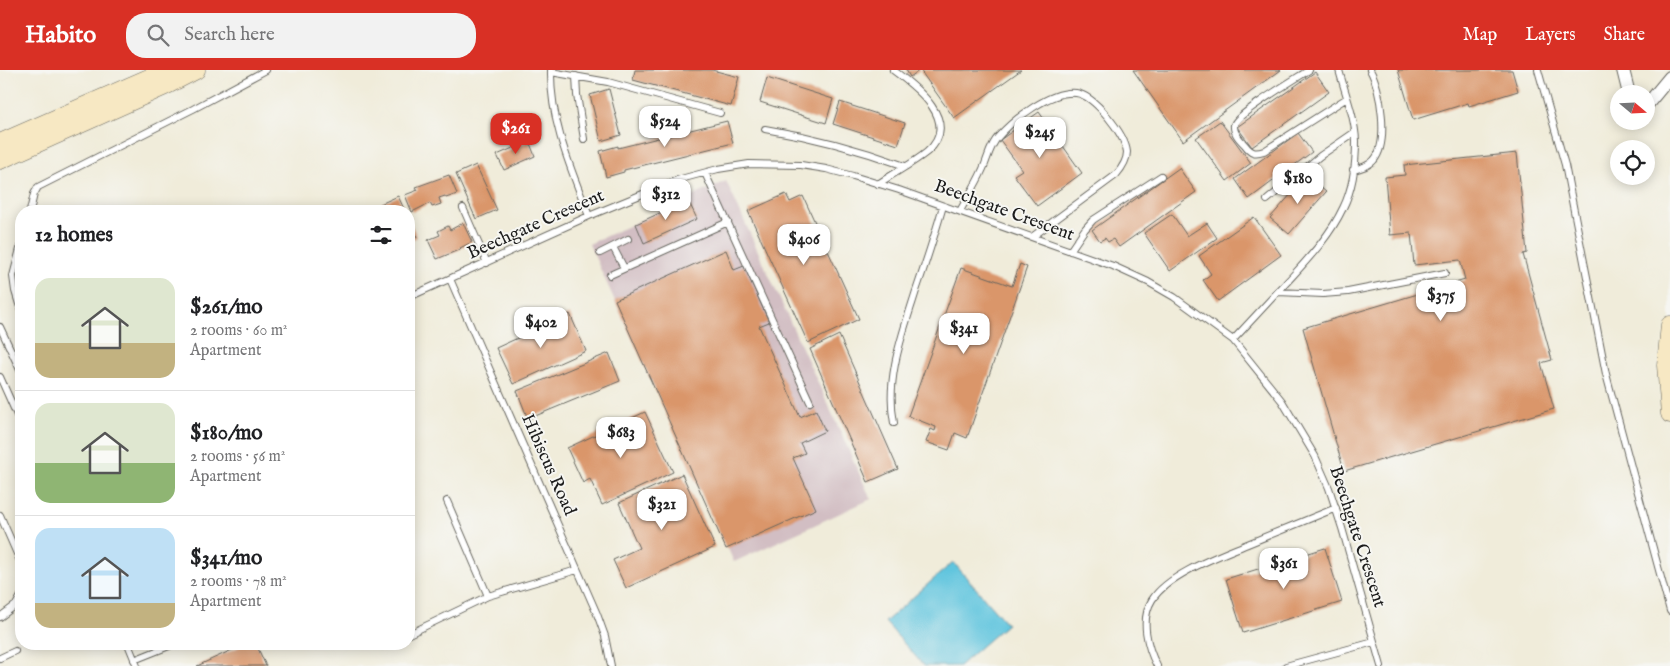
<!DOCTYPE html>
<meta charset="utf-8">
<style>
body{margin:0;font-family:"IM FELL English",serif;background:#f2f2f2;color:#202124;height:100vh;display:flex;flex-direction:column;font-size:19px;white-space:nowrap}
*{box-sizing:border-box;margin:0}
p{font-size:16px;color:#757577}
.icon{flex:none;width:28px;height:28px;fill:none;stroke:currentColor;stroke-width:2;stroke-linecap:round;stroke-linejoin:round}
.map{position:relative;flex:1;overflow:hidden}
.sheet{position:absolute;left:15px;top:135px;width:400px;height:445px;display:flex;flex-direction:column;background:#fff;border-radius:20px;box-shadow:0 2px 12px #0003}
.sheet>*{flex:none}
.needle{width:32px;rotate:109deg}
.controls{position:absolute;left:1610px;top:15px;display:grid;gap:10px}
.controls a{display:grid;place-items:center;width:45px;height:45px;border-radius:50%;background:#fff;box-shadow:0 2px 12px #0003;font-size:25px}
.price{position:absolute;translate:-50% -42px;padding:0 11px;border-radius:10px;background:#fff;color:#222;font-size:16px;line-height:32px;filter:drop-shadow(0 1px 2px #0008)}
.price::after{content:'';position:absolute;left:50%;top:30px;width:15px;height:11px;margin-left:-8px;background:inherit;clip-path:polygon(0 0,100% 0,50% 100%)}
.price.selected{background:#d93025;color:#fff}
ul{padding:0;list-style:none}
li{display:flex;align-items:center;gap:15px;height:125px;padding:0 20px}
li+li{border-top:1px solid #e0e0e0}
li span{display:grid;place-items:center;flex:none;width:140px;height:100px;border-radius:15px;color:#555}
li>.icon{margin-inline-start:auto}
span .icon{width:60px;height:60px;fill:#fffc;stroke-width:1}
li b{font-size:21px}
h2{display:flex;justify-content:space-between;align-items:center;height:60px;padding:0 20px;font-size:21px}
header{display:flex;align-items:center;gap:30px;box-sizing:border-box;height:70px;padding:0 25px;background:#d93025;color:#fff}
header strong{font-size:24px}
nav{display:flex;gap:28px;margin-inline-start:auto;font-size:18px}
.search{width:350px;height:45px;background:#f2f2f2;display:flex;align-items:center;gap:12px;box-sizing:border-box;padding:0 18px;border-radius:20px;color:#757577;font-size:19px}
.map>svg:first-child{display:block}
</style>
<header>
<strong>Habito</strong>
<div class="search"><svg class="icon" aria-label="search" viewBox="0 0 24 24"><circle cx="10" cy="10" r="6"/><path d="M15 15l6 6"/></svg>Search here</div>
<nav><a>Map</a><a>Layers</a><a>Share</a></nav>
</header>
<div class="map">
<svg width="1670" height="596" viewBox="0 0 1670 596">
<rect width="100%" height="100%" fill="#f6f6f2"/>
<filter id="ink" filterUnits="userSpaceOnUse"><feTurbulence type="fractalNoise" baseFrequency=".02" numOctaves="2"/><feDisplacementMap in="SourceGraphic" scale="10" xChannelSelector="R" yChannelSelector="G"/><feConvolveMatrix kernelMatrix="1 2 1 2 8 2 1 2 1" color-interpolation-filters="sRGB"/></filter>
<filter id="wash" filterUnits="userSpaceOnUse"><feTurbulence type="fractalNoise" baseFrequency=".0096" numOctaves="4" result="noise"/><feDisplacementMap in="SourceGraphic" scale="20" xChannelSelector="R" yChannelSelector="G"/><feGaussianBlur stdDeviation="1.12" result="paint"/><feColorMatrix in="noise" values="0 0 0 0 0 0 0 0 0 0 0 0 0 0 0 0 0 1.4 0 .05"/><feComposite in="paint" operator="in"/></filter>
<g filter="url(#wash)">
<rect width="100%" height="100%" fill="#f0ecda"/>
<path fill="#d2bec3" d="M726,111l145,318 -137,63 -145,-318z"/>
<path fill="#60c5de" stroke="#3e707d" d="M953,492l54,62 -48,42h-35l-39,-44z"/>
<g id="blocks">
<path fill="#da966b" d="M635,0h77l27,7 -8,29 -98,-26z
M906,0h14l-10,7z
M920,0h101l-67,48z
M1133,0h148l-98,71z
M1398,0h114l6,21 -49,15 -1,-3 -55,17z
M1315,2l14,20 -77,55 -15,-20z
M767,8l66,21 -7,24 -66,-21z
M609,19l12,46 -20,6 -11,-46z
M840,32l65,21 -7,22 -65,-21z
M1039,42l43,61 -45,33 -23,-31 8,-5 -22,-30z
M727,51l6,22 -109,27v2l-18,5 -6,-26 18,-5v2z
M1220,51l31,42 -24,18 -31,-43z
M1298,63l14,19 -63,47 -14,-20z
M529,71l6,15 -31,14 -7,-15z
M1517,83l10,100 -4,1 29,106 -11,3 13,46 -210,62 -41,-143 162,-48 -5,-20 -46,5 -3,-32 -21,2 -5,-58 20,-2 -1,-10z
M476,95l21,45 -21,9 -20,-45z
M1179,98l17,24 -77,55 -6,-8 -5,3 -3,-4 -5,3 -8,-11z
M449,105l8,19 -11,4 -1,-2 -6,2 2,6 -9,3 -2,-4 -18,9 -7,-17 13,-5 -2,-3z
M1307,106l19,16 -37,42 -19,-16z
M786,124l4,8 13,-6 56,123 -51,24 -60,-132z
M398,126l7,15h-40z
M688,130l9,19 -53,24 -8,-19z
M1172,144l15,22 20,-13 10,15 -47,33 -26,-38z
M1254,147l27,38 -63,46 -15,-21 8,-6 -12,-18z
M409,150l8,17 -8,4z
M463,153l9,19 -12,6 1,1 -24,10 -9,-19 12,-5 -2,-4 10,-5 2,4z
M726,180l8,20 10,-4 25,56 -10,4 41,91 16,-7 9,21 -25,12 5,10 -12,5 23,51 -90,40 -111,-249z
M1020,194l7,3 -60,171 -12,-5 -6,17 -23,-8 5,-13 4,2 1,-4 -28,-11 53,-148 51,18z
M570,244l16,37 -73,33 -17,-36z
M839,265l59,134 -30,13 -58,-133z
M609,283l11,28 -92,38 -11,-28z
M645,342l28,60 -71,33 -12,-26 -7,4 -16,-35z
M682,404l33,73 -89,41 -13,-28 26,-12 -20,-45z
M1325,478l17,54 -99,31 -17,-54z
M245,574h11l10,22h-69z"/>
</g>
</g>
<g filter="url(#ink)">
<use href="#blocks" fill-opacity="0" stroke="#66655e" stroke-width="1"/>
<g fill="none" stroke-linecap="round" stroke-linejoin="round">
<defs>
<path id="lane" d="M551,0c-1,52 20,99 38,146
M1309,0c-12,8 -73,44 -75,55 -1,8 6,15 11,20 6,8 10,9 19,6l83,-53
M1538,0l27,95 41,209 64,237
M551,2l57,10 112,31
M576,6l1,19 7,44
M765,59c48,8 94,20 140,37
M1353,100c8,-2 16,-4 21,-10 15,-17 7,-72 -4,-90
M705,103l105,229
M878,114c16,-11 34,-20 49,-32 35,-30 -11,-65 -34,-82
M1267,130l53,-44 35,-24
M463,138l24,55
M30,141l4,-17 4,-7 155,-78 73,-39
M960,141c7,-13 16,-26 22,-40 6,-12 7,-24 16,-34 16,-18 53,-47 78,-44 18,2 49,41 51,59 0,9 -5,16 -11,23l-84,62
M21,175l-8,31 2,15 6,20
M613,177l11,21
M1070,181l15,-22 8,-9 68,-44
M600,183l28,-14
M610,205l118,-53
M450,209l147,335 8,22 6,30
M1278,222l45,2 25,-2 97,-19
M409,227l180,-81 88,-36 41,-11 31,-5 52,1 25,4 27,7 46,14 214,76 35,16 26,15 59,43 49,61 33,55 14,32 13,40 39,138
M0,257l21,45
M1233,270c18,-19 36,-39 55,-59 20,-22 42,-45 55,-73 10,-20 13,-45 13,-67 -1,-24 -11,-48 -17,-71
M0,307l21,47
M894,353c-9,-45 9,-90 22,-132 10,-29 19,-57 27,-85
M447,431l41,95
M0,445l21,48
M0,547l16,-12 5,-9
M409,564l79,-38 89,-26
M128,574l9,22
M383,576l5,-2
M0,588l15,-7
M134,590l40,-16
M1157,596c-10,-19 -17,-47 -5,-66 17,-27 70,-45 98,-57 29,-12 57,-23 86,-35
M1286,596l88,-24"/>
<path id="street" d="M1623,0l6,24
M1646,36l24,-29"/>
<path id="secondary" d="M0,73l167,-73
M0,90l165,-74 31,-16
M1670,255l-4,40 4,49"/>
</defs>
<use href="#lane" stroke="#66655e" stroke-width="8"/>
<use href="#street" stroke="#66655e" stroke-width="14"/>
<use href="#secondary" stroke="#66655e" stroke-width="19"/>
<use href="#lane" stroke="#fff" stroke-width="6"/>
<use href="#street" stroke="#fff" stroke-width="12"/>
<use href="#secondary" stroke="#f7e8c3" stroke-width="18"/>
</g>
</g>
<g text-anchor="middle" dominant-baseline="central" stroke-width="4" stroke-linejoin="round" paint-order="stroke">
<g font-size="18" fill="#1c1c1c" stroke="#f6f6f2">
<text transform="translate(1004 141) rotate(20)">Beechgate Crescent</text>
<text transform="translate(536 155) rotate(-24)">Beechgate Crescent</text>
<text transform="translate(548 395) rotate(66)">Hibiscus Road</text>
<text transform="translate(1357 467) rotate(72)">Beechgate Crescent</text>
</g>
</g>
</svg>
<div class="controls">
<a><svg class="needle" viewBox="-14 -14 28 28"><path d="M0-13l5 13h-10z" fill="#e53935"/><path d="M0 13l5-13h-10z" fill="#757577"/></svg></a>
<a><svg class="icon" aria-label="locate" viewBox="0 0 24 24"><circle cx="12" cy="12" r="6"/><path d="M12 2v4M12 18v4M2 12h4M18 12h4"/></svg></a>
</div>
<b class="price" style="left:665px;top:78px">$524</b>
<b class="price selected" style="left:516px;top:85px">$261</b>
<b class="price" style="left:1040px;top:89px">$245</b>
<b class="price" style="left:1298px;top:135px">$180</b>
<b class="price" style="left:666px;top:151px">$312</b>
<b class="price" style="left:804px;top:196px">$406</b>
<b class="price" style="left:1441px;top:252px">$375</b>
<b class="price" style="left:541px;top:279px">$402</b>
<b class="price" style="left:964px;top:285px">$341</b>
<b class="price" style="left:621px;top:389px">$683</b>
<b class="price" style="left:662px;top:461px">$321</b>
<b class="price" style="left:1284px;top:520px">$361</b>
<section class="sheet">
<h2>12 homes<svg class="icon" aria-label="filters" viewBox="0 0 24 24"><path d="M4 7h16M4 17h16"/><circle cx="9" cy="7" r="2"/><circle cx="15" cy="17" r="2"/></svg></h2>
<ul>
<li><span style="background:linear-gradient(#dfe7d0 65%,#c2b280 0)"><svg class="icon" aria-label="home" viewBox="0 0 24 24"><path d="M3 11l9-7 9 7M6 9v11h12V9"/></svg></span><div><b>$261/mo</b><p>2 rooms · 60 m²</p><p>Apartment</p></div></li>
<li><span style="background:linear-gradient(#dfe7d0 60%,#8fb573 0)"><svg class="icon" aria-label="home" viewBox="0 0 24 24"><path d="M3 11l9-7 9 7M6 9v11h12V9"/></svg></span><div><b>$180/mo</b><p>2 rooms · 56 m²</p><p>Apartment</p></div></li>
<li><span style="background:linear-gradient(#bfe0f5 75%,#c2b280 0)"><svg class="icon" aria-label="home" viewBox="0 0 24 24"><path d="M3 11l9-7 9 7M6 9v11h12V9"/></svg></span><div><b>$341/mo</b><p>2 rooms · 78 m²</p><p>Apartment</p></div></li>
</ul>
</section>
</div>
